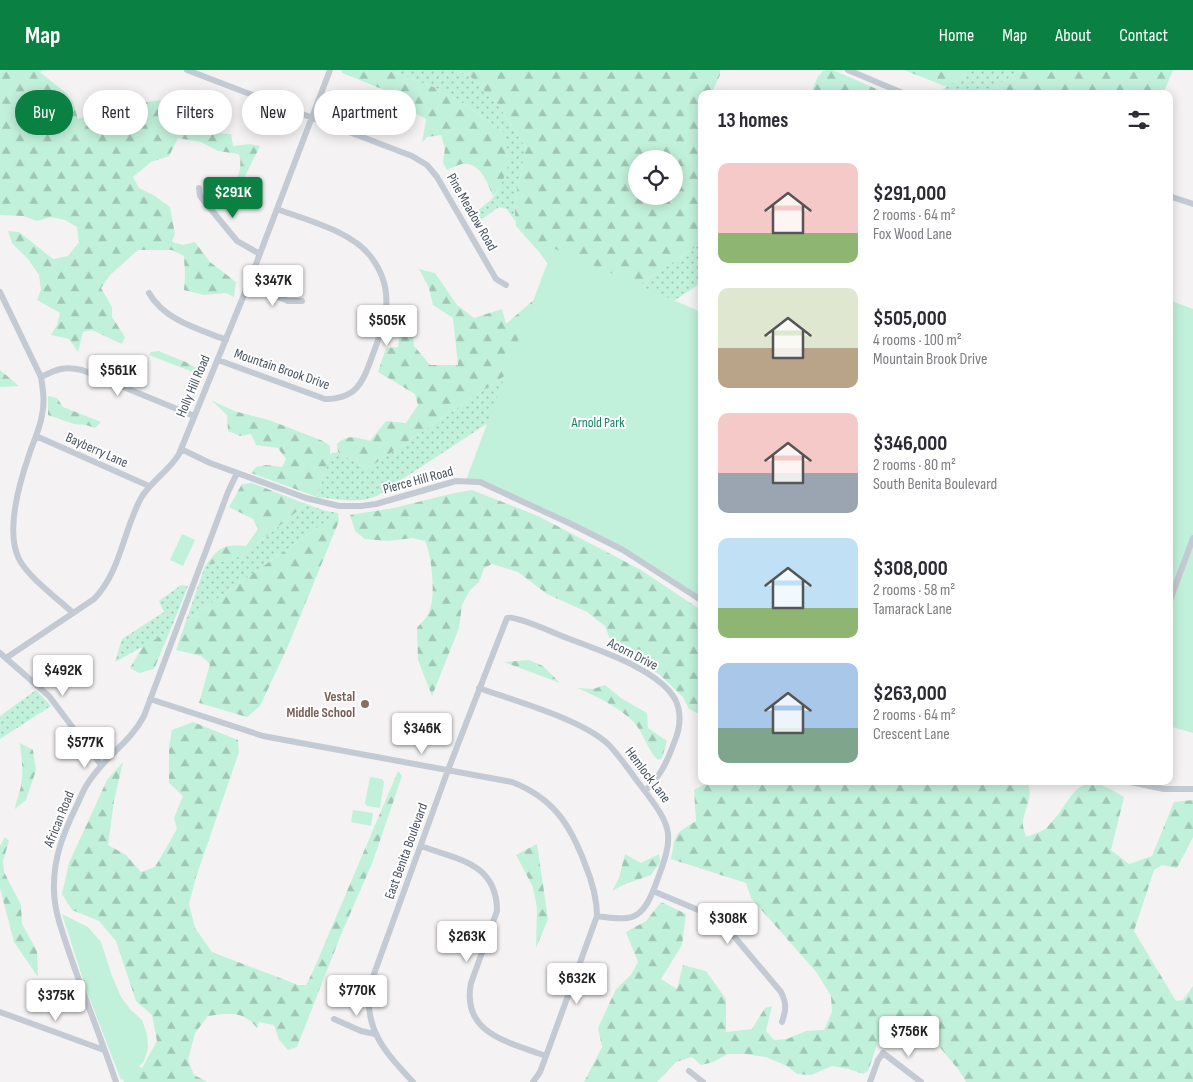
<!DOCTYPE html>
<meta charset="utf-8">
<style>
body{margin:0;font-family:"Sofia Sans Condensed",sans-serif;background:#f7f7f7;color:#2b2b33;height:100vh;display:flex;flex-direction:column;font-size:19px;white-space:nowrap}
*{box-sizing:border-box;margin:0}
p{font-size:16px;color:#7c7c81}
.icon{flex:none;width:28px;height:28px;fill:none;stroke:currentColor;stroke-width:2;stroke-linecap:round;stroke-linejoin:round}
.map{position:relative;flex:1;overflow:hidden}
.drawer{position:absolute;left:698px;top:20px;width:475px;height:695px;display:flex;flex-direction:column;background:#fff;border-radius:10px;box-shadow:0 2px 12px #0003}
.drawer>*{flex:none}
.guide{position:absolute;left:15px;top:20px;width:475px;height:45px;display:flex;gap:10px}
.tools{position:absolute;left:628px;top:80px;display:grid;gap:10px}
.tools a{display:grid;place-items:center;width:55px;height:55px;border-radius:50%;background:#fff;box-shadow:0 2px 12px #0003;font-size:25px}
.price{position:absolute;translate:-50% -42px;padding:0 11px;border-radius:5px;background:#fff;color:#222;font-size:16px;line-height:32px;filter:drop-shadow(0 1px 2px #0008)}
.price::after{content:'';position:absolute;left:50%;top:30px;width:15px;height:11px;margin-left:-8px;background:inherit;clip-path:polygon(0 0,100% 0,50% 100%)}
.price.active{background:#0b8043;color:#fff}
ul{padding:0;list-style:none}
li{display:flex;align-items:center;gap:15px;height:125px;padding:0 20px}
li span{display:grid;place-items:center;flex:none;width:140px;height:100px;border-radius:10px;color:#555}
li>.icon{margin-inline-start:auto}
span .icon{width:60px;height:60px;fill:#fffc;stroke-width:1}
li b{font-size:21px}
h2{display:flex;justify-content:space-between;align-items:center;height:60px;padding:0 20px;font-size:21px}
.tag{padding:0 18px;border-radius:22px;background:#fff;box-shadow:0 2px 12px #0003;font-size:18px;line-height:45px}
.tag.active{background:#0b8043;color:#fff}
header{display:flex;align-items:center;gap:30px;box-sizing:border-box;height:70px;padding:0 25px;background:#0b8043;color:#fff}
header strong{font-size:24px}
nav{display:flex;gap:28px;margin-inline-start:auto;font-size:18px}
.map>svg:first-child{display:block}
</style>
<header>
<strong>Map</strong>
<nav><a>Home</a><a>Map</a><a>About</a><a>Contact</a></nav>
</header>
<div class="map">
<svg width="1193" height="1012" viewBox="0 0 1193 1012">
<defs>
<pattern id="grass-dots" width="8" height="8" patternUnits="userSpaceOnUse" patternTransform="scale(1.25)"><rect width="8" height="8" fill="#c2f1db"/><path d="M2 2h.1M6 6h.1" fill="none" stroke="#a0c6b5" stroke-width="1.8" stroke-linecap="round"/></pattern>
<pattern id="forest-firs" width="22" height="20" patternUnits="userSpaceOnUse" patternTransform="scale(1.25)"><rect width="22" height="20" fill="#c2f1db"/><path d="M5 1l3.5 6h-7zM16 11l3.5 6h-7z" fill="#a0c6b5"/></pattern>
</defs>
<rect width="100%" height="100%" fill="#f4f2f2"/>
<path fill="url(#grass-dots)" d="M388,0h60l20,4 30,31 28,43 -12,56 1,17 -8,-12 -8,-2 -24,17 -7,-6 23,-18 9,-12 4,-55 -36,-27 -32,-18z
M972,0h49l-36,24h-49z
M701,173v40l-324,213c-19,8 -40,3 -60,1l13,-43 8,-2 29,17z
M306,434l20,7 12,2 -152,108 19,-55 37,-10z
M181,515l7,1 -18,45 -55,31 7,-23 42,-27 -5,-11z
M36,620l15,16 -51,33v-23z"/>
<path fill="url(#forest-firs)" fill-rule="evenodd" d="M0,0h42l-2,2 27,22 6,8 5,17 27,-11 55,-8 17,13 18,6 20,14 16,1 2,12 17,-2 10,2 -33,67 -4,-7c8,-15 22,-35 16,-52l-21,-3 -17,-9 -23,-4 -9,18 -18,6 -18,15 6,11 16,8 15,11 5,27 -3,8 11,3 12,-3 15,20 26,20 -2,15 -8,-4 -22,2 -20,-5 1,-15 -1,-19 -12,-6h-34l-28,25 -9,13 11,19v10l13,20 -3,7 -30,-14 -9,2 -5,20 -9,-13 -18,-4 6,-10 3,-12 -23,-13 4,-10 -2,-15 -11,-16 -16,-16 -4,-12 11,1 34,27 15,-3 11,-14 -2,-15 -12,-7 -14,-3 -14,4 -14,-5 -23,-1z
M341,0h47l48,18 32,18 36,27 6,28 -10,27 -7,8c-5,-12 -13,-35 -31,-32 -5,1 -10,4 -15,6l-4,-7 2,-15 -4,-13 -14,2 -5,6 4,-24 -30,-16 -14,-14 -40,-16z
M448,0h272v5l-7,15 2,4h-14v149l-334,226 -29,-17 -1,-8c11,-10 20,-7 33,-3l16,-20 20,2 12,-18 -3,-11 -37,-22 8,-24 12,-1 4,-32 9,-3 3,34 16,19h28l-5,-47 -20,-13 -4,-17 -10,-19 16,4 22,32 17,13 28,-9 4,15 45,-39 2,-14 -14,-19 -23,-26 -2,-22 12,-56 -28,-43 -30,-31zM636,89h38v37h-38z
M827,0h6l55,24h-77l6,-16 6,-7z
M904,0h68l-25,17z
M1021,0h152l-10,24h-178z
M159,281c15,7 29,10 41,20l-2,3 -49,-19 2,-3z
M0,300l19,16 -19,1z
M48,326l9,2 6,9 38,15 -6,6 -9,-3 -12,-1 -26,-9z
M211,330l23,11 35,9 54,21 7,5v8l-13,43 -66,-24 5,-6 10,-2 16,2 4,-8 -8,-11 -22,-3 -5,-11 -11,2 -12,-5 -1,-16z
M252,413l54,21 -64,52 -37,10c14,-18 17,-22 41,-20l12,-17 -5,-10 -24,-12 13,-23z
M472,420l66,26 103,54 60,40v105l-12,-6 -6,-12 -23,-22 -50,-36 -5,-13 -18,-14 -40,-18 -29,-22 -26,-8 -8,4 -5,14 -9,8 -8,15 -3,23 -27,68 -14,-36 -1,-32c4,-5 10,-10 12,-16 7,-15 3,-56 -4,-71l-13,-3 -23,3 -24,-2 -10,-8 -5,-16 44,-7 56,-14z
M338,443l1,8 -51,125 -28,60 -13,11 -48,-14 11,-39 -9,-8 -25,-6 10,-29z
M170,561l-16,38 -15,4 -9,-5 13,-22z
M529,590l14,6 17,17 -56,-21z
M605,615l16,13 26,15 1,15 19,13 -5,17 -4,2c-10,-9 -13,-23 -21,-34 -13,-17 -40,-29 -59,-38l15,1z
M193,652l45,18 1,12 -43,125 -7,27 6,24 17,24 86,33h8l8,-16 84,-198 4,5 -29,85 -33,76 -43,110 -9,3 -9,-10 -5,-15 -15,-3 -2,6c-14,-18 -29,-15 -49,-12l-13,17 -7,27 6,15 14,7h-84l-7,-19 9,-3 16,8 15,-27 -5,-26 -16,-14 -20,-60 -17,-20 -27,-11 -10,-16 7,-31 38,-83 16,-18 -9,39 -6,44 18,10 15,17 14,-5 22,-38 -3,-11 9,-22 -14,-13v-36l3,-17z
M20,673l13,7 3,20 -10,30 -11,9c1,-9 5,-16 6,-24 3,-14 0,-29 -1,-42z
M711,711h315c9,13 -1,26 -3,40 -1,5 2,11 3,16 7,-3 17,-5 21,-10 30,-29 26,-63 77,-30l-13,53 18,14 23,-8 22,-54 19,-2v37l-16,31 -15,-3 -8,5 -20,61 42,70 7,-1 10,-14v96h-227l-8,-13 -20,-24 -15,-3 -11,9 -34,-9 -10,29 -5,3 -14,-5 -17,-3 -21,9 -14,-1 -10,-8 -21,-9 -21,-3h-17l-15,8 -12,3 -9,-8 -16,5 -19,20h-73l18,-35 -4,-19 18,-39 15,-14 7,-13 -12,-30 20,-11 15,-19 25,12 -4,31 -21,34 16,10 6,-24 23,6 20,28v33l26,-3 13,-21 7,-2 -6,25 8,9 13,-1 19,-8 18,-1 8,-18 -1,-16 -14,-23 -66,-75 -5,-15 -75,-24c5,-26 2,-24 25,-38l-2,-31z
M5,767l4,4 -6,20 1,11 17,33 1,19 15,27 1,26 -24,-35 -14,-54v-42z
M537,774l11,75 -12,29 1,-40 -4,-21 -17,-32z
M625,784l16,9 18,-9 1,8 -9,13 -28,10 -11,6 7,-13z"/>
<path fill="#c2f1db" d="M553,178l148,64v288l-61,-40 -140,-70 -34,-10z
M1169,230l24,9v424l-24,-7z
M182,464l13,6 -12,26 -13,-6z
M370,707l12,2 2,3 -4,26 -13,-2 -2,-3z
M353,740l20,3 -2,13 -20,-4z
M62,844l26,13 13,15 11,34 9,21 9,12 12,11 5,14 1,15 -4,12 -8,9 -15,10 -34,-88z"/>
<g fill="none" stroke-linecap="round" stroke-linejoin="round">
<path stroke="#c3cad3" stroke-width="6" d="M187,0l225,86 15,9 10,12 59,102 10,6
M848,0l57,24
M199,118l1,8 37,45 23,13
M1169,126l24,8
M248,215l40,16h14
M0,222l41,85c2,13 4,25 1,38 -2,14 -9,27 -13,40 -10,29 -24,76 -10,104 9,18 39,40 54,54
M149,223c15,27 50,36 77,47
M218,290l107,39c33,0 38,-18 48,-45 13,-34 23,-64 -2,-97 -19,-26 -65,-37 -94,-48
M41,307c16,-8 23,-11 41,-7l112,46
M36,366l113,50
M181,379l29,14 96,35 33,8h22l15,-2 80,-23 24,1 89,41 54,27 78,50
M1169,533l24,-65
M0,583l49,43 52,69
M6,588l88,-59c27,-28 29,-68 47,-101 10,-17 28,-27 38,-44l69,-169 82,-215
M479,618c36,13 102,31 129,56 12,12 22,28 33,42 33,43 34,48 14,100 -13,35 -23,35 -58,30
M150,629l113,37 249,46c41,16 58,42 73,82 7,17 12,33 12,52l-51,140 -6,16 -7,10
M1125,711l39,8h29
M421,776c37,14 76,17 76,65l-26,72c-10,51 38,59 75,73
M653,821l62,26 7,5 59,70c6,12 5,18 1,30
M0,942l104,38
M334,949l27,12 14,3
M689,1001l14,11
M116,1012c-15,-44 -33,-88 -48,-133 -6,-18 -14,-39 -14,-59 -1,-31 9,-56 22,-83 4,-8 7,-17 12,-24 16,-26 42,-40 56,-67l84,-224 9,-19
M413,1012c-28,-30 -50,-53 -43,-97l78,-215 59,-152c8,-3 49,16 60,20 31,12 91,31 108,61 7,14 5,30 -1,44 -7,19 -14,34 -29,48
M870,1012l8,-22 5,-7 38,29"/>
</g>
<circle fill="#8d6e63" stroke="#fff" stroke-width="2" cx="365" cy="634" r="5"/>
<g text-anchor="middle" dominant-baseline="central" stroke-width="4" stroke-linejoin="round" paint-order="stroke">
<g font-size="14" fill="#495260" stroke="#fff">
<text transform="translate(472 142) rotate(60)">Pine Meadow Road</text>
<text transform="translate(282 299) rotate(19)">Mountain Brook Drive</text>
<text transform="translate(193 316) rotate(-67)">Holly Hill Road</text>
<text transform="translate(97 380) rotate(24)">Bayberry Lane</text>
<text transform="translate(418 410) rotate(-15)">Pierce Hill Road</text>
<text transform="translate(633 584) rotate(27)">Acorn Drive</text>
<text transform="translate(648 705) rotate(53)">Hemlock Lane</text>
<text transform="translate(59 749) rotate(-68)">African Road</text>
<text transform="translate(406 781) rotate(-70)">East Benita Boulevard</text>
</g>
<g font-size="14" fill="#16855e" stroke="#fff">
<text x="598" y="352">Arnold Park</text>
</g>
<g font-size="14" font-weight="bold" fill="#785e54" stroke="#fff" text-anchor="end">
<text x="355" y="626">Vestal<tspan x="355" dy="16">Middle School</tspan></text>
</g>
</g>
</svg>
<div class="tools">
<a><svg class="icon" aria-label="locate" viewBox="0 0 24 24"><circle cx="12" cy="12" r="6"/><path d="M12 2v4M12 18v4M2 12h4M18 12h4"/></svg></a>
</div>
<b class="price active" style="left:233px;top:149px">$291K</b>
<b class="price" style="left:273px;top:237px">$347K</b>
<b class="price" style="left:387px;top:277px">$505K</b>
<b class="price" style="left:118px;top:327px">$561K</b>
<b class="price" style="left:63px;top:627px">$492K</b>
<b class="price" style="left:422px;top:685px">$346K</b>
<b class="price" style="left:85px;top:699px">$577K</b>
<b class="price" style="left:728px;top:875px">$308K</b>
<b class="price" style="left:467px;top:893px">$263K</b>
<b class="price" style="left:577px;top:935px">$632K</b>
<b class="price" style="left:357px;top:947px">$770K</b>
<b class="price" style="left:56px;top:952px">$375K</b>
<b class="price" style="left:909px;top:988px">$756K</b>
<div class="guide">
<a class="tag active">Buy</a>
<a class="tag">Rent</a>
<a class="tag">Filters</a>
<a class="tag">New</a>
<a class="tag">Apartment</a>
</div>
<section class="drawer">
<h2>13 homes<svg class="icon" aria-label="filters" viewBox="0 0 24 24"><path d="M4 7h16M4 17h16"/><circle cx="9" cy="7" r="2"/><circle cx="15" cy="17" r="2"/></svg></h2>
<ul>
<li><span style="background:linear-gradient(#f6c9c9 70%,#8fb573 0)"><svg class="icon" aria-label="home" viewBox="0 0 24 24"><path d="M3 11l9-7 9 7M6 9v11h12V9"/></svg></span><div><b>$291,000</b><p>2 rooms · 64 m²</p><p>Fox Wood Lane</p></div></li>
<li><span style="background:linear-gradient(#dfe7d0 60%,#b9a48a 0)"><svg class="icon" aria-label="home" viewBox="0 0 24 24"><path d="M3 11l9-7 9 7M6 9v11h12V9"/></svg></span><div><b>$505,000</b><p>4 rooms · 100 m²</p><p>Mountain Brook Drive</p></div></li>
<li><span style="background:linear-gradient(#f6c9c9 60%,#9aa5b1 0)"><svg class="icon" aria-label="home" viewBox="0 0 24 24"><path d="M3 11l9-7 9 7M6 9v11h12V9"/></svg></span><div><b>$346,000</b><p>2 rooms · 80 m²</p><p>South Benita Boulevard</p></div></li>
<li><span style="background:linear-gradient(#bfe0f5 70%,#8fb573 0)"><svg class="icon" aria-label="home" viewBox="0 0 24 24"><path d="M3 11l9-7 9 7M6 9v11h12V9"/></svg></span><div><b>$308,000</b><p>2 rooms · 58 m²</p><p>Tamarack Lane</p></div></li>
<li><span style="background:linear-gradient(#a9c7e8 65%,#7fa58c 0)"><svg class="icon" aria-label="home" viewBox="0 0 24 24"><path d="M3 11l9-7 9 7M6 9v11h12V9"/></svg></span><div><b>$263,000</b><p>2 rooms · 64 m²</p><p>Crescent Lane</p></div></li>
</ul>
</section>
</div>
